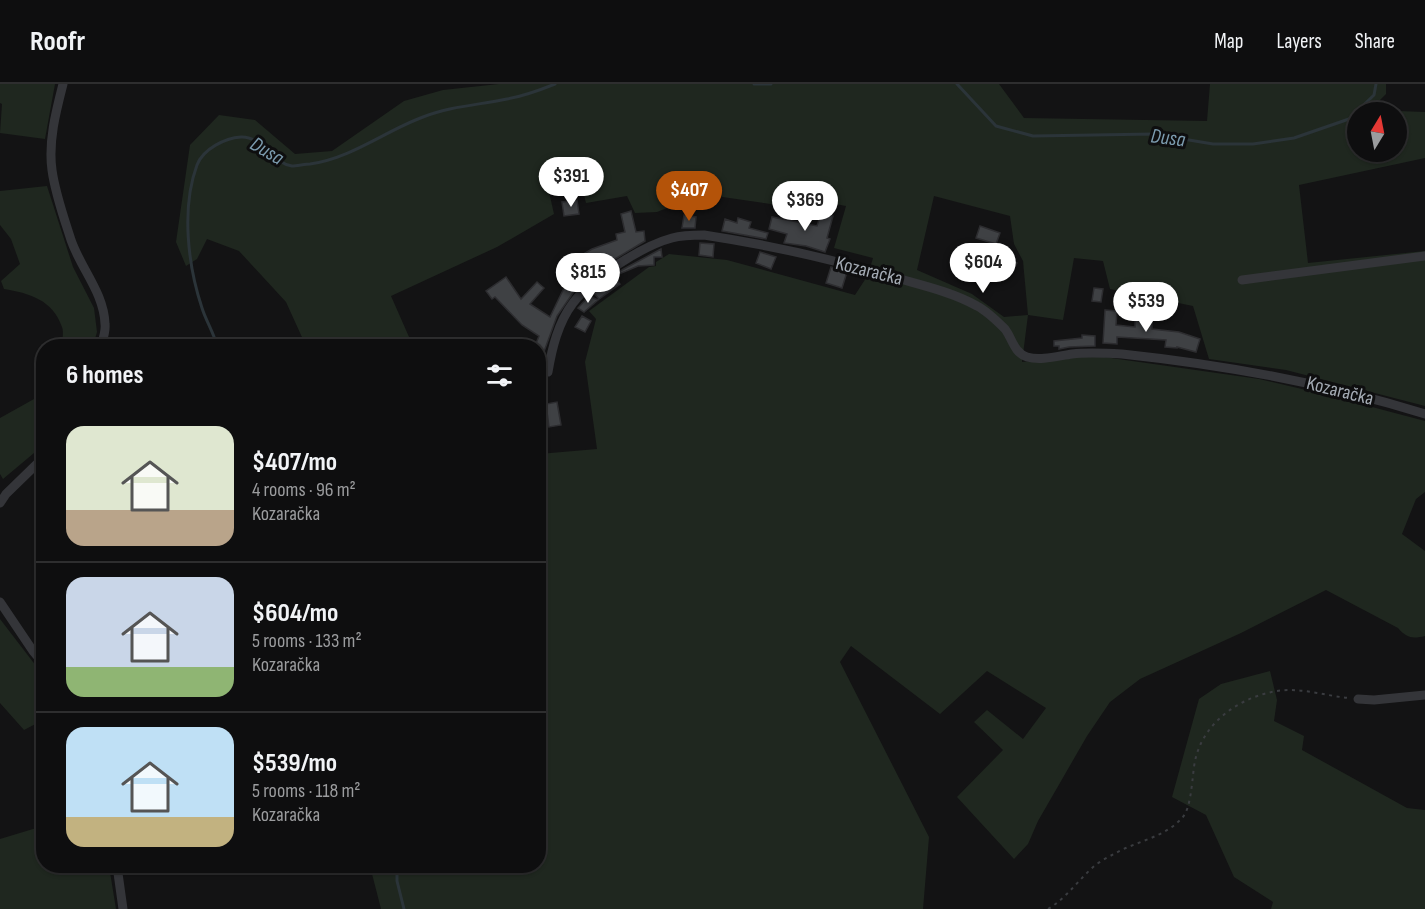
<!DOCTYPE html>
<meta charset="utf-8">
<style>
body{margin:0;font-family:"Sofia Sans Condensed",sans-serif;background:#1c1c1d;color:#f1f3f6;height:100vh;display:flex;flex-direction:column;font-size:22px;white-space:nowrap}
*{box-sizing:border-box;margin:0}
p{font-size:20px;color:#9b9c9e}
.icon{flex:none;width:33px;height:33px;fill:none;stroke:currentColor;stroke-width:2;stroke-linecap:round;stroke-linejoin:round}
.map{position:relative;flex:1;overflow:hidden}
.drawer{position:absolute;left:36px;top:255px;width:510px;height:534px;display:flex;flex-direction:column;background:#0e0e0f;border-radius:24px;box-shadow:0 2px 4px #0004,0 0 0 2px #2e2e2f}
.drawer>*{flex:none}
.needle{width:39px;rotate:10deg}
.controls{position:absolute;left:1347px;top:18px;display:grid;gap:12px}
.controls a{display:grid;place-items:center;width:60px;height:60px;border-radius:50%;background:#0e0e0f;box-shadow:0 2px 4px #0004,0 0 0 2px #2e2e2f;font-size:30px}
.price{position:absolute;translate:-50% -51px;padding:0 14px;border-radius:21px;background:#fff;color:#222;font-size:20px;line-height:39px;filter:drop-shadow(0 2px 3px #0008)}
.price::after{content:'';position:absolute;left:50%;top:36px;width:18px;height:14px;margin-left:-9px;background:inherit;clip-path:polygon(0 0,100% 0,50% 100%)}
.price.on{background:#b45309;color:#fff}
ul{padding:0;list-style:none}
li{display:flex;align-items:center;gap:18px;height:150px;padding:0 30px}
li+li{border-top:2px solid #2e2e2f}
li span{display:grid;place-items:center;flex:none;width:168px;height:120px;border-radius:18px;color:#555}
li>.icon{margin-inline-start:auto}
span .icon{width:72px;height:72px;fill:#fffc;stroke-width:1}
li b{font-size:26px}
h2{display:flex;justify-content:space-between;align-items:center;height:72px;padding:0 30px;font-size:26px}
header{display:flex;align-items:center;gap:36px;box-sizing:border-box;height:84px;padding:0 30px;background:#0e0e0f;border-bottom:2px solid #2e2e2f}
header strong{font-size:28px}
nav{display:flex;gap:33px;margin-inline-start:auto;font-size:21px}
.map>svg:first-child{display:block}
</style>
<header>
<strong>Roofr</strong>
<nav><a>Map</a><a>Layers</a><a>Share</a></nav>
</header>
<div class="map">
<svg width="1425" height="825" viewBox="0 0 1425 825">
<rect width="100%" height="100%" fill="#131314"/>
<path fill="#1f271f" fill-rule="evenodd" d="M0,0h55l-10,55 -45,-6 2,-29 -2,-1z
M499,0h500l25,34 183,3 3,-37h176v10l-16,16 55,2v46l-126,27 9,78 117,-12v155l-139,-36 -77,-11 -16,-53 -83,-17 -7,-28 -29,-3 -11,62 -35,-5 -6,47 68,-7 169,24 64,15 102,27v71l-9,7 -14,35 23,17v85c-13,3 -18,2 -27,-8l-72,-38 -85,43 -101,46 -30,23 -23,34 -49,85 -10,23 -14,15 -57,-62 46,-47 -29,-28 13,-12 36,29 23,-31 -59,-37 -47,43 -89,-68 -11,16 89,175 -6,72h-542l-11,-43h168l1,-412 58,-5 -12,-87 11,-43 -7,-8 60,-44 7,-1v-4l13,-8 58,6 128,35 13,-20 5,-17 -39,-10 12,-42 -37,-7 -32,6 -75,-11 -45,18 -22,1 -8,-17 -41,7 -9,-36 -32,7 9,40 -57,33 -106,49 22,50h-107l-20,-44 -47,-51 -32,-12 -10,20 -11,7 -10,-24 14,-97 29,-30 36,5 40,34 37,-3 72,-50 39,-11zM1358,28h38v40h-38zM934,112l76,20 4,28 9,17 5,54 -24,2 -32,-23 -55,-24z
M47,102l26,81 21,41 3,24 -4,14h-31c0,-5 2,-14 0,-19 -9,-27 -33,-34 -58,-38l-3,-8 19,-17 -9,-25 -11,-14v-34z
M43,310v48l-9,11 -31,26 -3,-5v-56z
M0,535l43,56v45l-19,10 -24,-27z
M1270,587l7,29 -3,21 30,15 -2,14 105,58 18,2v99h-154l2,-7 -39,-25 -28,-62 -34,-18 27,-98 22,-15z
M43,742l1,40h65l7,43h-116v-70z"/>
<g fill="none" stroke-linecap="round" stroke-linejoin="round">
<path stroke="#2b3439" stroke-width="3" d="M754,0h17
M957,0l39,42 37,10 120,-2 60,10h40l41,-6 55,-19 25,-24 2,-11
M217,262c-3,-13 -11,-25 -15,-38 -14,-42 -21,-100 -5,-143 6,-16 28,-27 44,-28 21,-1 31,26 51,29 5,0 13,-2 18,-2 42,-6 75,-33 113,-47 28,-11 56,-12 84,-18 17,-3 33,-9 48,-15
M397,782v15l7,28"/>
</g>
<path fill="#3f4144" stroke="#2d2d30" stroke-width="1.5" d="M577,116l2,14 -15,2 -2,-14z
M631,127l5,21 8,-1 1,10 -30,18 -32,23 -6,-6 7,-6 -6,-10 2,-4 12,-7 25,-9 -1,-6 9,-2 -4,-18z
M821,129l12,3 -6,22 3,1 -5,13 -19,-6 -22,-3 3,-9 -18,-5 3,-12 45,9z
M684,131l12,2 -1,11h-13z
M738,134l13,4 -2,6 19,5 -2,6 -44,-8 3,-12 12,4z
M980,142l20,7 -4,11 -20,-6z
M700,159l14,1 -1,13 -14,-2z
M661,165l1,8h-8v8l-16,1 -24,10 6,8 -21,15 -6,-7 29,-22z
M760,168l16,5 -5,12 -15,-6z
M1000,169l17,10 -7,12 -17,-9z
M831,183l16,5 -5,16 -16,-5z
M506,193l15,22 16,-17 7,6 -14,16 20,13 15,-31 10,4 -18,26 -19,52v-22h-3l4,-10 -17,-11 -27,-28 -3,2 -6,-8z
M1094,204l9,1 -2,13 -9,-1z
M589,212l9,4 -14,12 -6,-4z
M1105,226l12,1 -1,14 19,2v-7l17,1v8l27,3 21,7 -4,13 -19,-5v1l-12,-1 1,-7 -49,-3v7l-14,-1z
M582,232l9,5 -6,11 -10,-5z
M1082,251l13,1v10l-26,1 -10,2v-3h-5v-5l28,-3z
M557,318l4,23 -12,2 -3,-23z"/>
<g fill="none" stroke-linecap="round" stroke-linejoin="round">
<path stroke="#3a3c40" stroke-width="2" stroke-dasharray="3 4.5" stroke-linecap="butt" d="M1048,825c18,-11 28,-26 43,-40 6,-6 15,-11 23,-15 22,-13 50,-16 68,-36 10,-10 10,-43 13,-57 8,-39 45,-64 82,-70 23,-4 49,5 72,7"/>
<path stroke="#343539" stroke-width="9" d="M63,0c-7,27 -15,58 -11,86 3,23 12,48 19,70 10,29 33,53 34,84 1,7 -2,15 -4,22
M1242,196l183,-24
M548,288c4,-24 10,-49 25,-69 19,-25 69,-57 99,-65 11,-3 21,-3 32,-3 66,10 132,25 196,44 25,7 54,14 77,27 10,5 20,15 28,23 7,9 9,24 22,28 14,4 31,-1 45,-3 16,-2 33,-1 50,0 103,11 204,29 303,60
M0,419l6,-9 38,-37
M0,518l33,49 11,13
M1358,615l16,1 51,-5
M117,782l6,43"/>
</g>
<g text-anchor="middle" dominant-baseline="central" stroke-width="6" stroke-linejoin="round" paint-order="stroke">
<g font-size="20" fill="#a4abb4" stroke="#0e0e0f">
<text transform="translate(869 187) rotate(14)">Kozaračka</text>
<text transform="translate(1340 307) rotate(14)">Kozaračka</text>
</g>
<g font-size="21" font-style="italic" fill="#7c9caf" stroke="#0e0e0f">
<text transform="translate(1168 54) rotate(7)">Dusa</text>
<text transform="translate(267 67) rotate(31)">Dusa</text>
</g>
</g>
</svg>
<div class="controls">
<a><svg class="needle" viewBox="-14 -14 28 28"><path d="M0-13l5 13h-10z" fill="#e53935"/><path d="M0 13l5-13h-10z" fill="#9b9c9e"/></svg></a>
</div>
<b class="price" style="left:571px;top:124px">$391</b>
<b class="price on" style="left:689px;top:138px">$407</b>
<b class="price" style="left:805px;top:148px">$369</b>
<b class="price" style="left:983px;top:210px">$604</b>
<b class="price" style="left:588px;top:220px">$815</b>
<b class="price" style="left:1146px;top:249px">$539</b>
<section class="drawer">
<h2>6 homes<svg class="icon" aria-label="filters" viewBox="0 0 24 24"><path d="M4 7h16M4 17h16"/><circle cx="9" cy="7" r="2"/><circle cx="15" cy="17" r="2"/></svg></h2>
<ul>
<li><span style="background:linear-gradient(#dfe7d0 70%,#b9a48a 0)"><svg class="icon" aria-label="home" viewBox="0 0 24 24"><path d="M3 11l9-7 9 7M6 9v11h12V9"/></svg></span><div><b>$407/mo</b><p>4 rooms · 96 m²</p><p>Kozaračka</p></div></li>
<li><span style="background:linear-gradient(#c9d6e8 75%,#8fb573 0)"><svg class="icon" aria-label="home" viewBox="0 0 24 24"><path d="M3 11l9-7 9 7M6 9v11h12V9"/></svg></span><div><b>$604/mo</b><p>5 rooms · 133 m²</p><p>Kozaračka</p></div></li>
<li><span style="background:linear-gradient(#bfe0f5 75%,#c2b280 0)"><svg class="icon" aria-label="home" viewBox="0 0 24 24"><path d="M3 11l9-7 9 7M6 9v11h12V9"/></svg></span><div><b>$539/mo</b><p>5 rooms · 118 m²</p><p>Kozaračka</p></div></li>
</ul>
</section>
</div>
